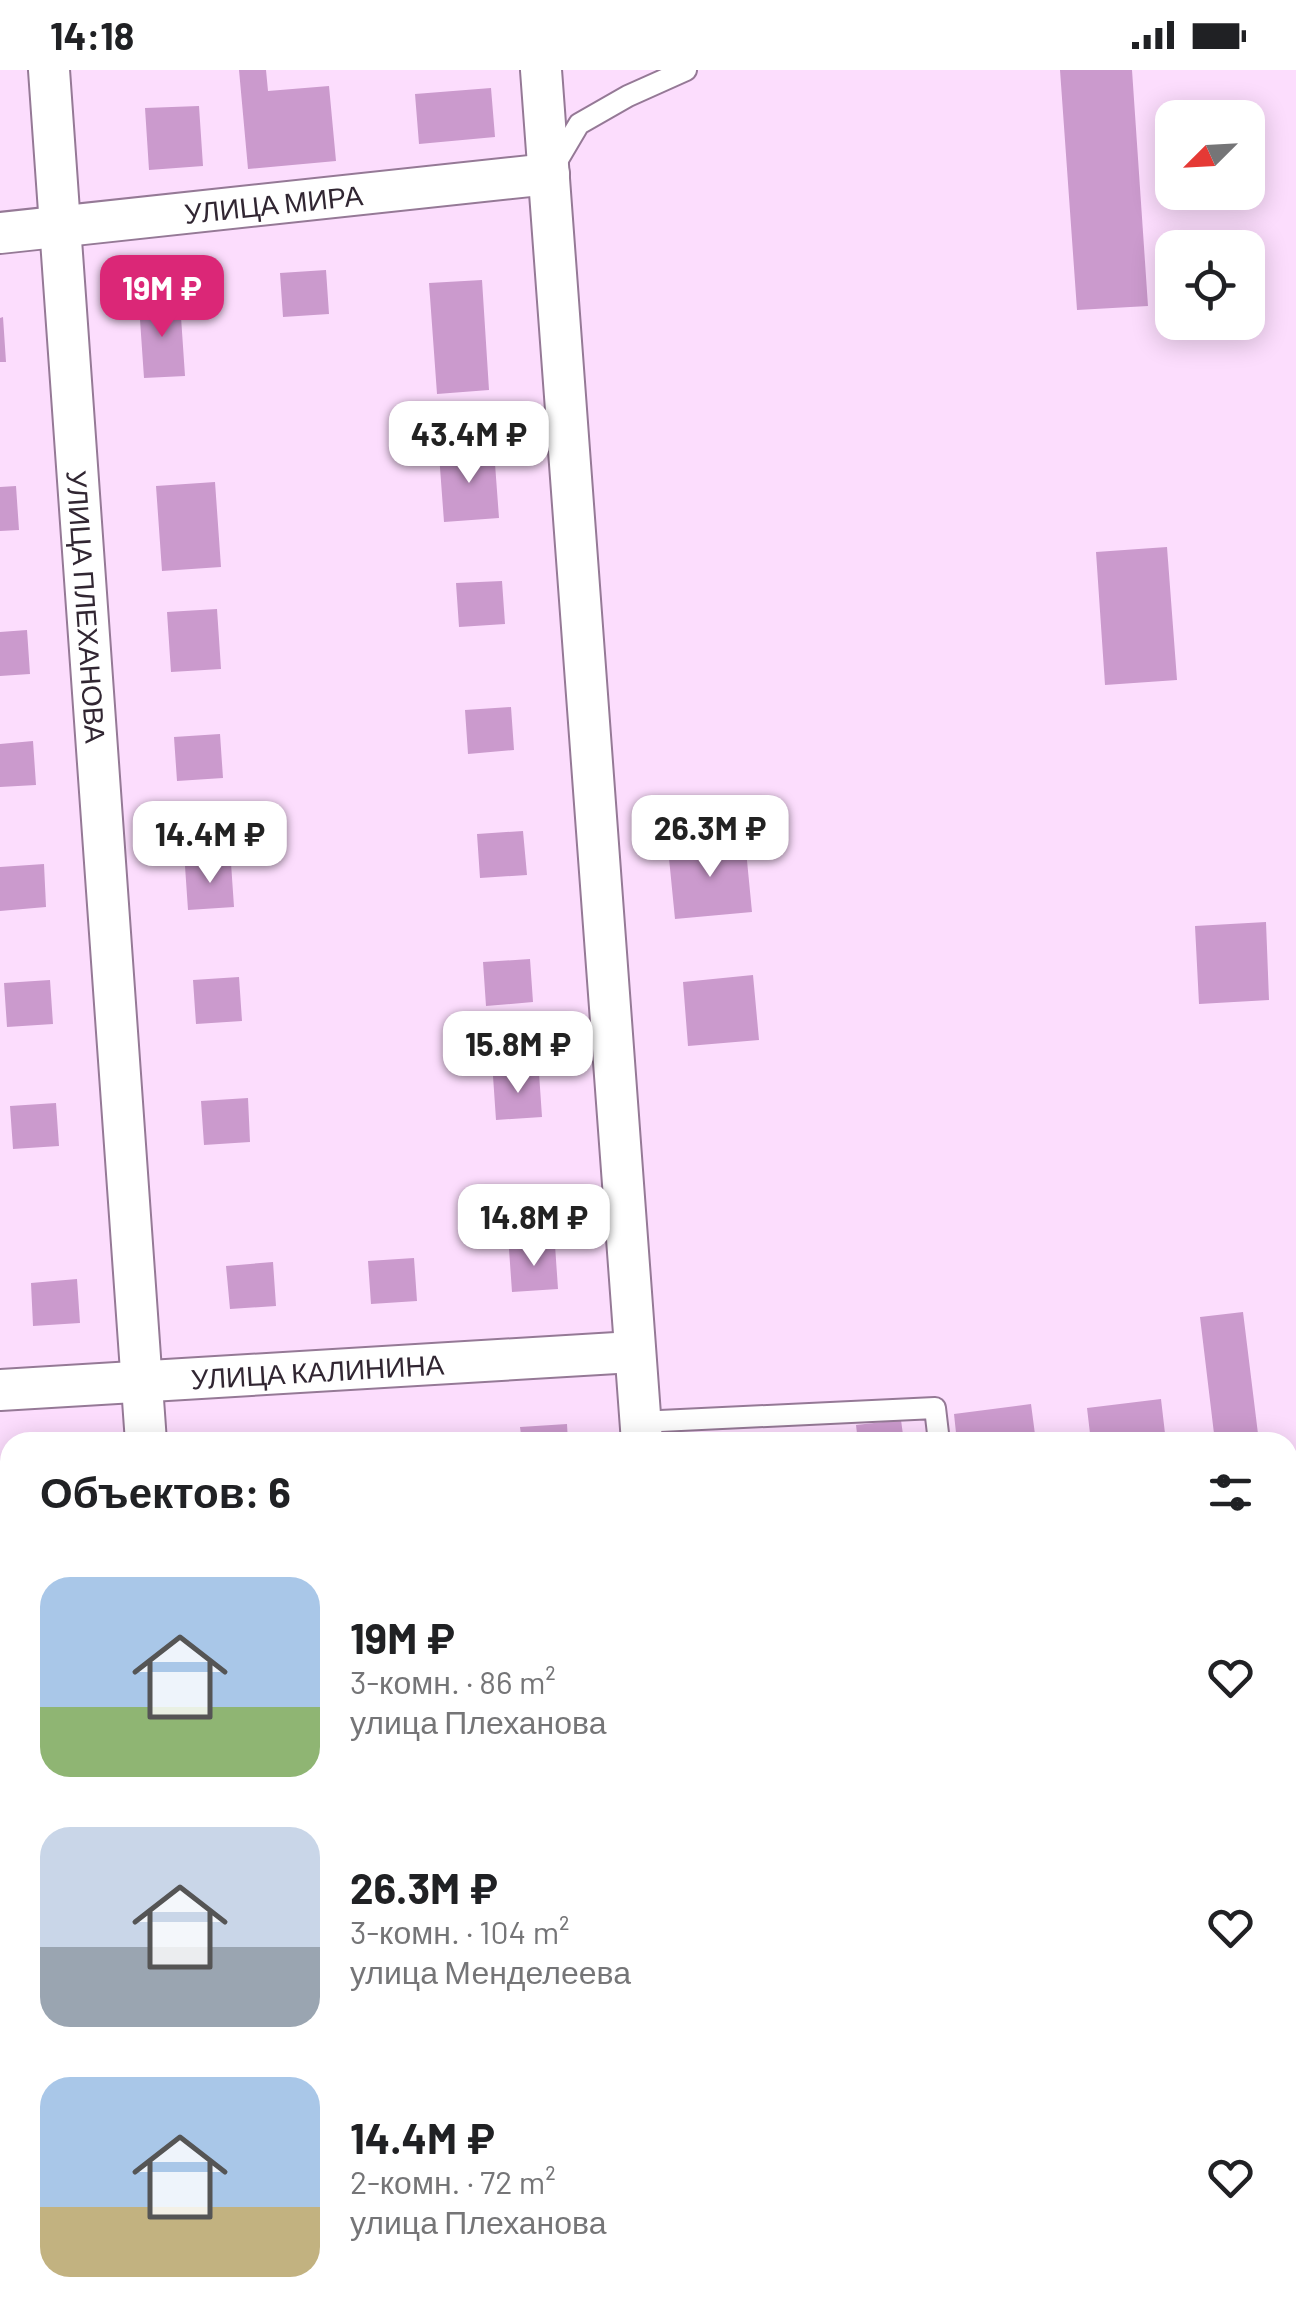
<!DOCTYPE html>
<html lang="ru">
<meta charset="utf-8">
<style>
body{margin:0;font-family:Barlow,sans-serif;background:#f6f6f6;color:#202124;height:100vh;display:flex;flex-direction:column;font-size:38px;white-space:nowrap}
*{box-sizing:border-box;margin:0}
p{font-size:32px;color:#757577}
.icon{flex:none;width:55px;height:55px;fill:none;stroke:currentColor;stroke-width:2;stroke-linecap:round;stroke-linejoin:round}
.map{position:relative;flex:1;overflow:hidden}
.details{position:absolute;left:0px;top:1362px;width:1298px;height:892px;display:flex;flex-direction:column;background:#fff;border-radius:30px 30px 0 0;box-shadow:0 5px 25px #0003}
.details>*{flex:none}
.needle{width:65px;rotate:246deg}
.tools{position:absolute;left:1155px;top:30px;display:grid;gap:20px}
.tools a{display:grid;place-items:center;width:110px;height:110px;border-radius:20px;background:#fff;box-shadow:0 5px 25px #0003;font-size:50px}
.price{position:absolute;translate:-50% -85px;padding:0 22px;border-radius:20px;background:#fff;color:#222;font-size:32px;line-height:65px;filter:drop-shadow(0 2px 5px #0008)}
.price::after{content:'';position:absolute;left:50%;top:60px;width:30px;height:22px;margin-left:-15px;background:inherit;clip-path:polygon(0 0,100% 0,50% 100%)}
.price.current{background:#db2777;color:#fff}
ul{padding:0;list-style:none}
li{display:flex;align-items:center;gap:30px;height:250px;padding:0 40px}
li span{display:grid;place-items:center;flex:none;width:280px;height:200px;border-radius:30px;color:#555}
li>.icon{margin-inline-start:auto}
span .icon{width:120px;height:120px;fill:#fffc;stroke-width:1}
li b{font-size:42px}
h2{display:flex;justify-content:space-between;align-items:center;height:120px;padding:0 40px;font-size:42px}
.status{display:flex;justify-content:space-between;align-items:center;height:70px;padding:0 50px;background:#fff;direction:ltr}
.status svg{height:28px;fill:currentColor}
.map>svg:first-child{display:block}
</style>
<div class="status"><b>14:18</b><svg viewBox="0 0 49 12"><path d="M0 12V9h3v3zM5 12V6h3v6zM10 12V3h3v9zM15 12V0h3v12zM26 1h20v11H26zM47 4h2v5h-2z"/></svg></div>
<div class="map">
<svg width="1296" height="2254" viewBox="0 0 1296 2254">
<rect width="100%" height="100%" fill="#fcddfd"/>
<path fill="#cb9acd" d="M239,0h27l2,21 61,-5 7,75 -88,8z
M1060,0h72l16,236 -71,4z
M491,18l4,49 -76,7 -4,-50z
M199,36l4,60 -54,4 -4,-62z
M326,200l3,44 -46,3 -3,-44z
M482,210l7,110 -52,4 -8,-111z
M180,232l5,74 -41,2 -5,-73z
M3,247l3,45h-6v-44z
M494,380l5,68 -55,4 -5,-68z
M215,412l6,85 -59,4 -6,-85z
M16,416l3,44 -19,1v-44z
M1167,477l10,133 -72,5 -9,-133z
M502,511l3,43 -46,3 -3,-44z
M217,539l4,60 -50,3 -4,-60z
M27,560l3,44 -30,2v-44z
M511,637l3,43 -46,4 -3,-44z
M220,664l3,44 -46,3 -3,-44z
M33,671l3,44 -36,2v-43z
M523,761l4,44 -47,3 -3,-44z
M745,770l7,72 -77,7 -7,-71z
M231,793l3,44 -46,3 -3,-44z
M44,794l2,43 -46,4v-44z
M1266,852l3,78 -70,4 -4,-78z
M530,889l3,43 -47,4 -3,-44z
M753,905l6,65 -71,6 -5,-64z
M239,907l3,44 -46,3 -3,-44z
M50,910l3,44 -46,3 -3,-44z
M539,1003l3,44 -46,3 -3,-44z
M248,1028l2,44 -46,3 -3,-44z
M56,1033l3,43 -46,3 -3,-43z
M555,1175l3,44 -46,3 -3,-43z
M414,1188l3,43 -46,3 -3,-43z
M273,1192l3,44 -46,3 -4,-43z
M77,1209l3,44 -47,3 -2,-43z
M1243,1242l16,130h-44l-15,-125z
M1161,1329l5,43h-75l-4,-34z
M1031,1334l5,38h-79l-3,-28z
M901,1350l3,22h-46l-2,-17z
M567,1354l1,18h-46l-2,-15z
M812,1362l1,10h-64v-2z
M703,1364l1,8h-43v-4z
M1288,1624l8,49 -2,342 -6,-50z
M333,2245l1,9h-47v-7z
M580,2245h47l1,9h-47z
M758,2245h42l1,9h-42z
M843,2245h78l2,9h-79z
M961,2245h45l1,9h-45z
M1068,2245h78l1,9h-78z
M1199,2245h75l1,9h-75z"/>
<g fill="none" stroke-linecap="round" stroke-linejoin="round">
<defs>
<path id="service" d="M553,98l26,-44 49,-28 58,-26
M639,1352l296,-14 4,34
M1048,2245l1,9"/>
<g id="minor">
<path id="s1" d="M49,0l97,1372"/>
<path d="M541,0l101,1372"/>
<path id="s2" d="M0,163l549,-59"/>
<path id="s3" d="M0,1320l633,-38"/>
<path d="M0,1817l10,-1"/>
<path d="M215,2245l1,9"/>
<path d="M728,2245l1,9"/>
</g>
</defs>
<use href="#service" stroke="#957996" stroke-width="24"/>
<use href="#minor" stroke="#957996" stroke-width="44"/>
<use href="#service" stroke="#fff" stroke-width="20"/>
<use href="#minor" stroke="#fff" stroke-width="40"/>
</g>
<g text-anchor="middle" dominant-baseline="central" stroke-width="8" stroke-linejoin="round" paint-order="stroke">
<g font-size="28" fill="#312632" stroke="#fef1fe">
<text stroke="none"><textPath href="#s2" startOffset="275">УЛИЦА МИРА</textPath></text>
<text stroke="none"><textPath href="#s1" startOffset="538">УЛИЦА ПЛЕХАНОВА</textPath></text>
<text stroke="none"><textPath href="#s3" startOffset="318">УЛИЦА КАЛИНИНА</textPath></text>
</g>
</g>
</svg>
<div class="tools">
<a><svg class="needle" viewBox="-14 -14 28 28"><path d="M0-13l5 13h-10z" fill="#e53935"/><path d="M0 13l5-13h-10z" fill="#757577"/></svg></a>
<a><svg class="icon" aria-label="locate" viewBox="0 0 24 24"><circle cx="12" cy="12" r="6"/><path d="M12 2v4M12 18v4M2 12h4M18 12h4"/></svg></a>
</div>
<b class="price current" style="left:162px;top:270px">19M ₽</b>
<b class="price" style="left:469px;top:416px">43.4M ₽</b>
<b class="price" style="left:710px;top:810px">26.3M ₽</b>
<b class="price" style="left:210px;top:816px">14.4M ₽</b>
<b class="price" style="left:518px;top:1026px">15.8M ₽</b>
<b class="price" style="left:534px;top:1199px">14.8M ₽</b>
<section class="details">
<h2>Объектов: 6<svg class="icon" aria-label="filters" viewBox="0 0 24 24"><path d="M4 7h16M4 17h16"/><circle cx="9" cy="7" r="2"/><circle cx="15" cy="17" r="2"/></svg></h2>
<ul>
<li><span style="background:linear-gradient(#a9c7e8 65%,#8fb573 0)"><svg class="icon" aria-label="home" viewBox="0 0 24 24"><path d="M3 11l9-7 9 7M6 9v11h12V9"/></svg></span><div><b>19M ₽</b><p>3-комн. · 86 m²</p><p>улица Плеханова</p></div><svg class="icon" aria-label="heart" viewBox="0 0 24 24"><path d="M12 20l-8-8c-3-5 5-10 8-4 3-6 11-1 8 4z"/></svg></li>
<li><span style="background:linear-gradient(#c9d6e8 60%,#9aa5b1 0)"><svg class="icon" aria-label="home" viewBox="0 0 24 24"><path d="M3 11l9-7 9 7M6 9v11h12V9"/></svg></span><div><b>26.3M ₽</b><p>3-комн. · 104 m²</p><p>улица Менделеева</p></div><svg class="icon" aria-label="heart" viewBox="0 0 24 24"><path d="M12 20l-8-8c-3-5 5-10 8-4 3-6 11-1 8 4z"/></svg></li>
<li><span style="background:linear-gradient(#a9c7e8 65%,#c2b280 0)"><svg class="icon" aria-label="home" viewBox="0 0 24 24"><path d="M3 11l9-7 9 7M6 9v11h12V9"/></svg></span><div><b>14.4M ₽</b><p>2-комн. · 72 m²</p><p>улица Плеханова</p></div><svg class="icon" aria-label="heart" viewBox="0 0 24 24"><path d="M12 20l-8-8c-3-5 5-10 8-4 3-6 11-1 8 4z"/></svg></li>
</ul>
</section>
</div>
